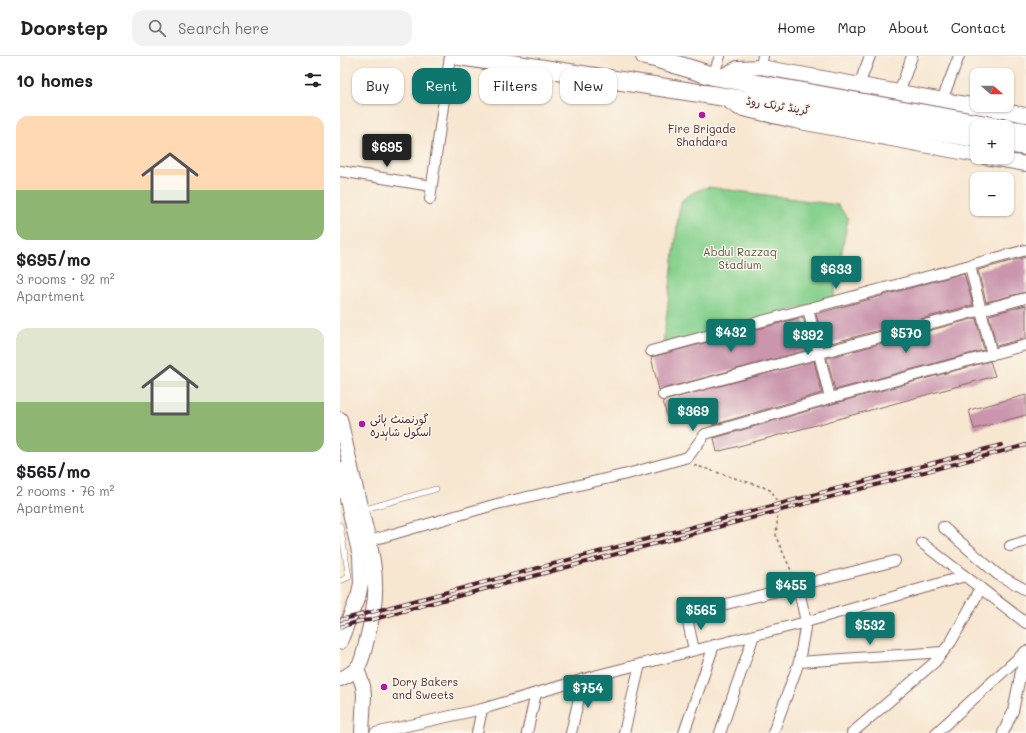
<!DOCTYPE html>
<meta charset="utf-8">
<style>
body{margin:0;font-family:Mali,"Playpen Sans Arabic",sans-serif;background:#f2f2f2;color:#202124;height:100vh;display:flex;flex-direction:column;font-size:15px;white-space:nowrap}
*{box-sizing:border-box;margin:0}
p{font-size:13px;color:#757577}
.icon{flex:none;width:22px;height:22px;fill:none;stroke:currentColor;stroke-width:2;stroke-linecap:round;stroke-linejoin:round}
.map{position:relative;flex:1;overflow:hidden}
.sheet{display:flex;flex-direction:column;background:#fff;width:340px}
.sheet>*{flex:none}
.banner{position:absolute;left:12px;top:12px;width:380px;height:36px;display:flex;gap:8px}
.needle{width:26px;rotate:110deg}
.fabs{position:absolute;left:630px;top:12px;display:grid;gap:8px}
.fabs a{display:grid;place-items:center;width:44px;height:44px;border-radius:8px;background:#fff;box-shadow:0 1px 3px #0004;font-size:20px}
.price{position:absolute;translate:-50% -34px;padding:0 9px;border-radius:4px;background:#0f766e;color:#fff;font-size:13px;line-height:26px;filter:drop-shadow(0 1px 2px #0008)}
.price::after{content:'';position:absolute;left:50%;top:24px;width:12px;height:9px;margin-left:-6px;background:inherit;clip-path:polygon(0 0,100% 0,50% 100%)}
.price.selected{background:#222;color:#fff}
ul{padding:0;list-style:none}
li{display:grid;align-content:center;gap:8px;height:212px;padding:0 16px}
li span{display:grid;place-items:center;height:124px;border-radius:12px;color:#555}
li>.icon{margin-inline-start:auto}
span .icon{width:72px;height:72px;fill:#fffc;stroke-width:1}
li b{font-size:17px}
h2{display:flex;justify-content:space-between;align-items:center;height:48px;padding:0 16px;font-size:17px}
.chip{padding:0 14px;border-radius:12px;background:#fff;box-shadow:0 1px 3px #0004;font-size:14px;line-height:36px}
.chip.selected{background:#0f766e;color:#fff}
header{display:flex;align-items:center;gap:24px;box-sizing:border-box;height:56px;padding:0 20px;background:#fff;border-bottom:1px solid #e0e0e0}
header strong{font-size:19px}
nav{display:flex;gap:22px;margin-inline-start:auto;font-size:14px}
.search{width:280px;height:36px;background:#f2f2f2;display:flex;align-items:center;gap:10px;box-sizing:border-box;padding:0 14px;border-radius:12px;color:#757577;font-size:15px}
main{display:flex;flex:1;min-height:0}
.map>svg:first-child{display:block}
</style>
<header>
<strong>Doorstep</strong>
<div class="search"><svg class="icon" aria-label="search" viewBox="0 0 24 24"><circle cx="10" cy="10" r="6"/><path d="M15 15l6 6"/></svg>Search here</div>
<nav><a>Home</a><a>Map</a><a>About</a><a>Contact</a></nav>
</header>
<main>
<section class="sheet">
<h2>10 homes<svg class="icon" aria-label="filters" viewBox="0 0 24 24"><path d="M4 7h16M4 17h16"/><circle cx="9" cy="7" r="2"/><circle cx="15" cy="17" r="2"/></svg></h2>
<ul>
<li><span style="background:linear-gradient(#ffd9b3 60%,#8fb573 0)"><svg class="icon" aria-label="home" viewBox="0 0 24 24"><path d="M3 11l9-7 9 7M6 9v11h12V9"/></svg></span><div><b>$695/mo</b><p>3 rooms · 92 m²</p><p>Apartment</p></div></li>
<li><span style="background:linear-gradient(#dfe7d0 60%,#8fb573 0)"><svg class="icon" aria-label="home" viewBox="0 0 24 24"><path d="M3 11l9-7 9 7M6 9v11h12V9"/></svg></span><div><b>$565/mo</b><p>2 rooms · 76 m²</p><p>Apartment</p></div></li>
</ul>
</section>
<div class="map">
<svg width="686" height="677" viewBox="0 0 686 677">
<rect width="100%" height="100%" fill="#fbf7ec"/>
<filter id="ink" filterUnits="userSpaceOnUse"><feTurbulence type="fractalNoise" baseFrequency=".025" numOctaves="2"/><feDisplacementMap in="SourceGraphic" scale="8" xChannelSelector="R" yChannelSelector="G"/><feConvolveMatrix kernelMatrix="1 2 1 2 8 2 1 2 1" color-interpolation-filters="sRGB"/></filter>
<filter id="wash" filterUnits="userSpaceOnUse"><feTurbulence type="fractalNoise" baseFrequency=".012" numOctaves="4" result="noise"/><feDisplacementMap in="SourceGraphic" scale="16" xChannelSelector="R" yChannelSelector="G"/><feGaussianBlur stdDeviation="0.9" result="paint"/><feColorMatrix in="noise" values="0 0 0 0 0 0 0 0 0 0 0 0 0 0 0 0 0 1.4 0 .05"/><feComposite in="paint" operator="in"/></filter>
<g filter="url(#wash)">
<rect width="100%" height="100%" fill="#f7e6d0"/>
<path fill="#88d18e" stroke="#69785c" d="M368,131l130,18 10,14 -15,80 -170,46 16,-134 3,-11 12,-8z"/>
<g id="blocks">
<path fill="#ca95ad" d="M686,201v35l-40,10 -8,-32z
M624,217l9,32 -149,40 -8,-31z
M686,249v33l-30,8 -7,-31z
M463,261l8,32 -152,41 -8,-33z
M636,262l8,32 -149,40 -8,-32z
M474,305l8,32 -109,32 -5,-18 -41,10 -4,-16z
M650,305l5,15 -278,76 -3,-14 118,-34z
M686,339v20l-52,14 -5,-19z"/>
</g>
</g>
<g filter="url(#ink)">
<use href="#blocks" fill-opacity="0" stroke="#876565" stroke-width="1"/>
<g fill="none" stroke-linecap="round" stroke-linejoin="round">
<defs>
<path id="lane" d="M22,454l74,-21
M0,469l9,52 -9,4"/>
<path id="street" d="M421,11l2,-11
M373,20l7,-20
M519,29l11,-29
M559,37l13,-37
M602,44l17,-44
M0,115l91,15
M90,143l20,-143
M630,210l22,89
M468,253l22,89
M311,295l375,-101
M323,339l363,-97
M603,471l54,47 29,16
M29,485l128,-37 134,-31 57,-16 17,-23 125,-36 196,-53
M582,487l104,80
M670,490l16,-5
M354,594l-7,-32v-4l208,-53
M459,606l144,-10
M35,677l107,-24 116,-34 208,-53 159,-46
M137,677l5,-24
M187,677l9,-40
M231,677l12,-53
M284,677l16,-69
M344,677l30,-88
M380,677l34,-98
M433,677l26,-71 7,-40 -8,-36
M512,677l83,-71 16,-20 30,-54
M596,677l90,-82
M663,677l10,-22 12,-59"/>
<path id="secondary" d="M380,21l18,-9 23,-1 265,48
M385,41l6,6 8,5 56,13 182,34
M645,101l41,7
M0,363c7,32 14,63 22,95 6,23 13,47 13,71 1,18 -4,37 -8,54 -5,21 -5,31 -27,40
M0,413l20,87 1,27 -2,11 -19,48
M17,613l6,17 1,9 -2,38"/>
<path id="highway" d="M120,0l349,54 168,28
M305,0l10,2 58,18 285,51
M667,73l19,3
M667,87l19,3"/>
</defs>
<use href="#lane" stroke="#876565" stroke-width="6"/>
<use href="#street" stroke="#876565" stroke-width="12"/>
<use href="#secondary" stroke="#876565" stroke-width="16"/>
<use href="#highway" stroke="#876565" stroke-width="20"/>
<path stroke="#876565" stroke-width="1.5" stroke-dasharray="3 3" stroke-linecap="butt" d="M354,409l69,22 9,4 4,9 2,10 -2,27 18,40"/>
<use href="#lane" stroke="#fff" stroke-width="5"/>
<use href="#street" stroke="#fff" stroke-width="10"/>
<use href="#secondary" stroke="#fff" stroke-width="14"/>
<use href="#highway" stroke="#fff" stroke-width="18"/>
<defs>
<path id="rail" d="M0,564l32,-8 629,-167
M0,571l20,-6 11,-1 57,-16 598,-159"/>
</defs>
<use href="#rail" stroke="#4a1f2b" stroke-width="4"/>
<use href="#rail" stroke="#fbf7ec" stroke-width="2.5" stroke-dasharray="8" stroke-linecap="butt"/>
</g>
</g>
<g fill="#b5179e" stroke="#fbf7ec" stroke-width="1.5">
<circle cx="362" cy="59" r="4"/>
<circle cx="22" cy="368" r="4"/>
<circle cx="44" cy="631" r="4"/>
</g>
<g text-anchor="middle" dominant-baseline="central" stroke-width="3" stroke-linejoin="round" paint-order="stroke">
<g font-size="11" fill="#4a1f2b" stroke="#fbf7ec">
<text transform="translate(438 49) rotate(9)">گرینڈ ٹرنک روڈ</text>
</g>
<g font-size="11" fill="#4a1f2b" stroke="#fbf7ec" text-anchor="start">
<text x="362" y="72" text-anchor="middle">Fire Brigade<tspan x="362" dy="13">Shahdara</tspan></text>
<text x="30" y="362">گورنمنٹ ہائی<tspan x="30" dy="13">اسکول شاہدرہ</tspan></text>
<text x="52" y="625">Dory Bakers<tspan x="52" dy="13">and Sweets</tspan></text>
</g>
<g font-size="11" fill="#5d5449" stroke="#fbf7ec">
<text x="400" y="195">Abdul Razzaq<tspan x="400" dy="13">Stadium</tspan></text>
</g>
</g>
</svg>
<div class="fabs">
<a><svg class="needle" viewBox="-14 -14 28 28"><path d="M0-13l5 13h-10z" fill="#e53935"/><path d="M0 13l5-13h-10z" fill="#757577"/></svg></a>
<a>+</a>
<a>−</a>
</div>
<b class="price selected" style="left:47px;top:112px">$695</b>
<b class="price" style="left:496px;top:234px">$633</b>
<b class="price" style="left:391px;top:297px">$432</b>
<b class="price" style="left:566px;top:298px">$570</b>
<b class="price" style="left:468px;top:300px">$392</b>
<b class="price" style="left:353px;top:376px">$369</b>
<b class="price" style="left:451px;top:550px">$455</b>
<b class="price" style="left:361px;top:575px">$565</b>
<b class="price" style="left:530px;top:590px">$532</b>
<b class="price" style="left:248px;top:653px">$754</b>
<div class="banner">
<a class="chip">Buy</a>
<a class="chip selected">Rent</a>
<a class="chip">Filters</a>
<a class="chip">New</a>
</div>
</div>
</main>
